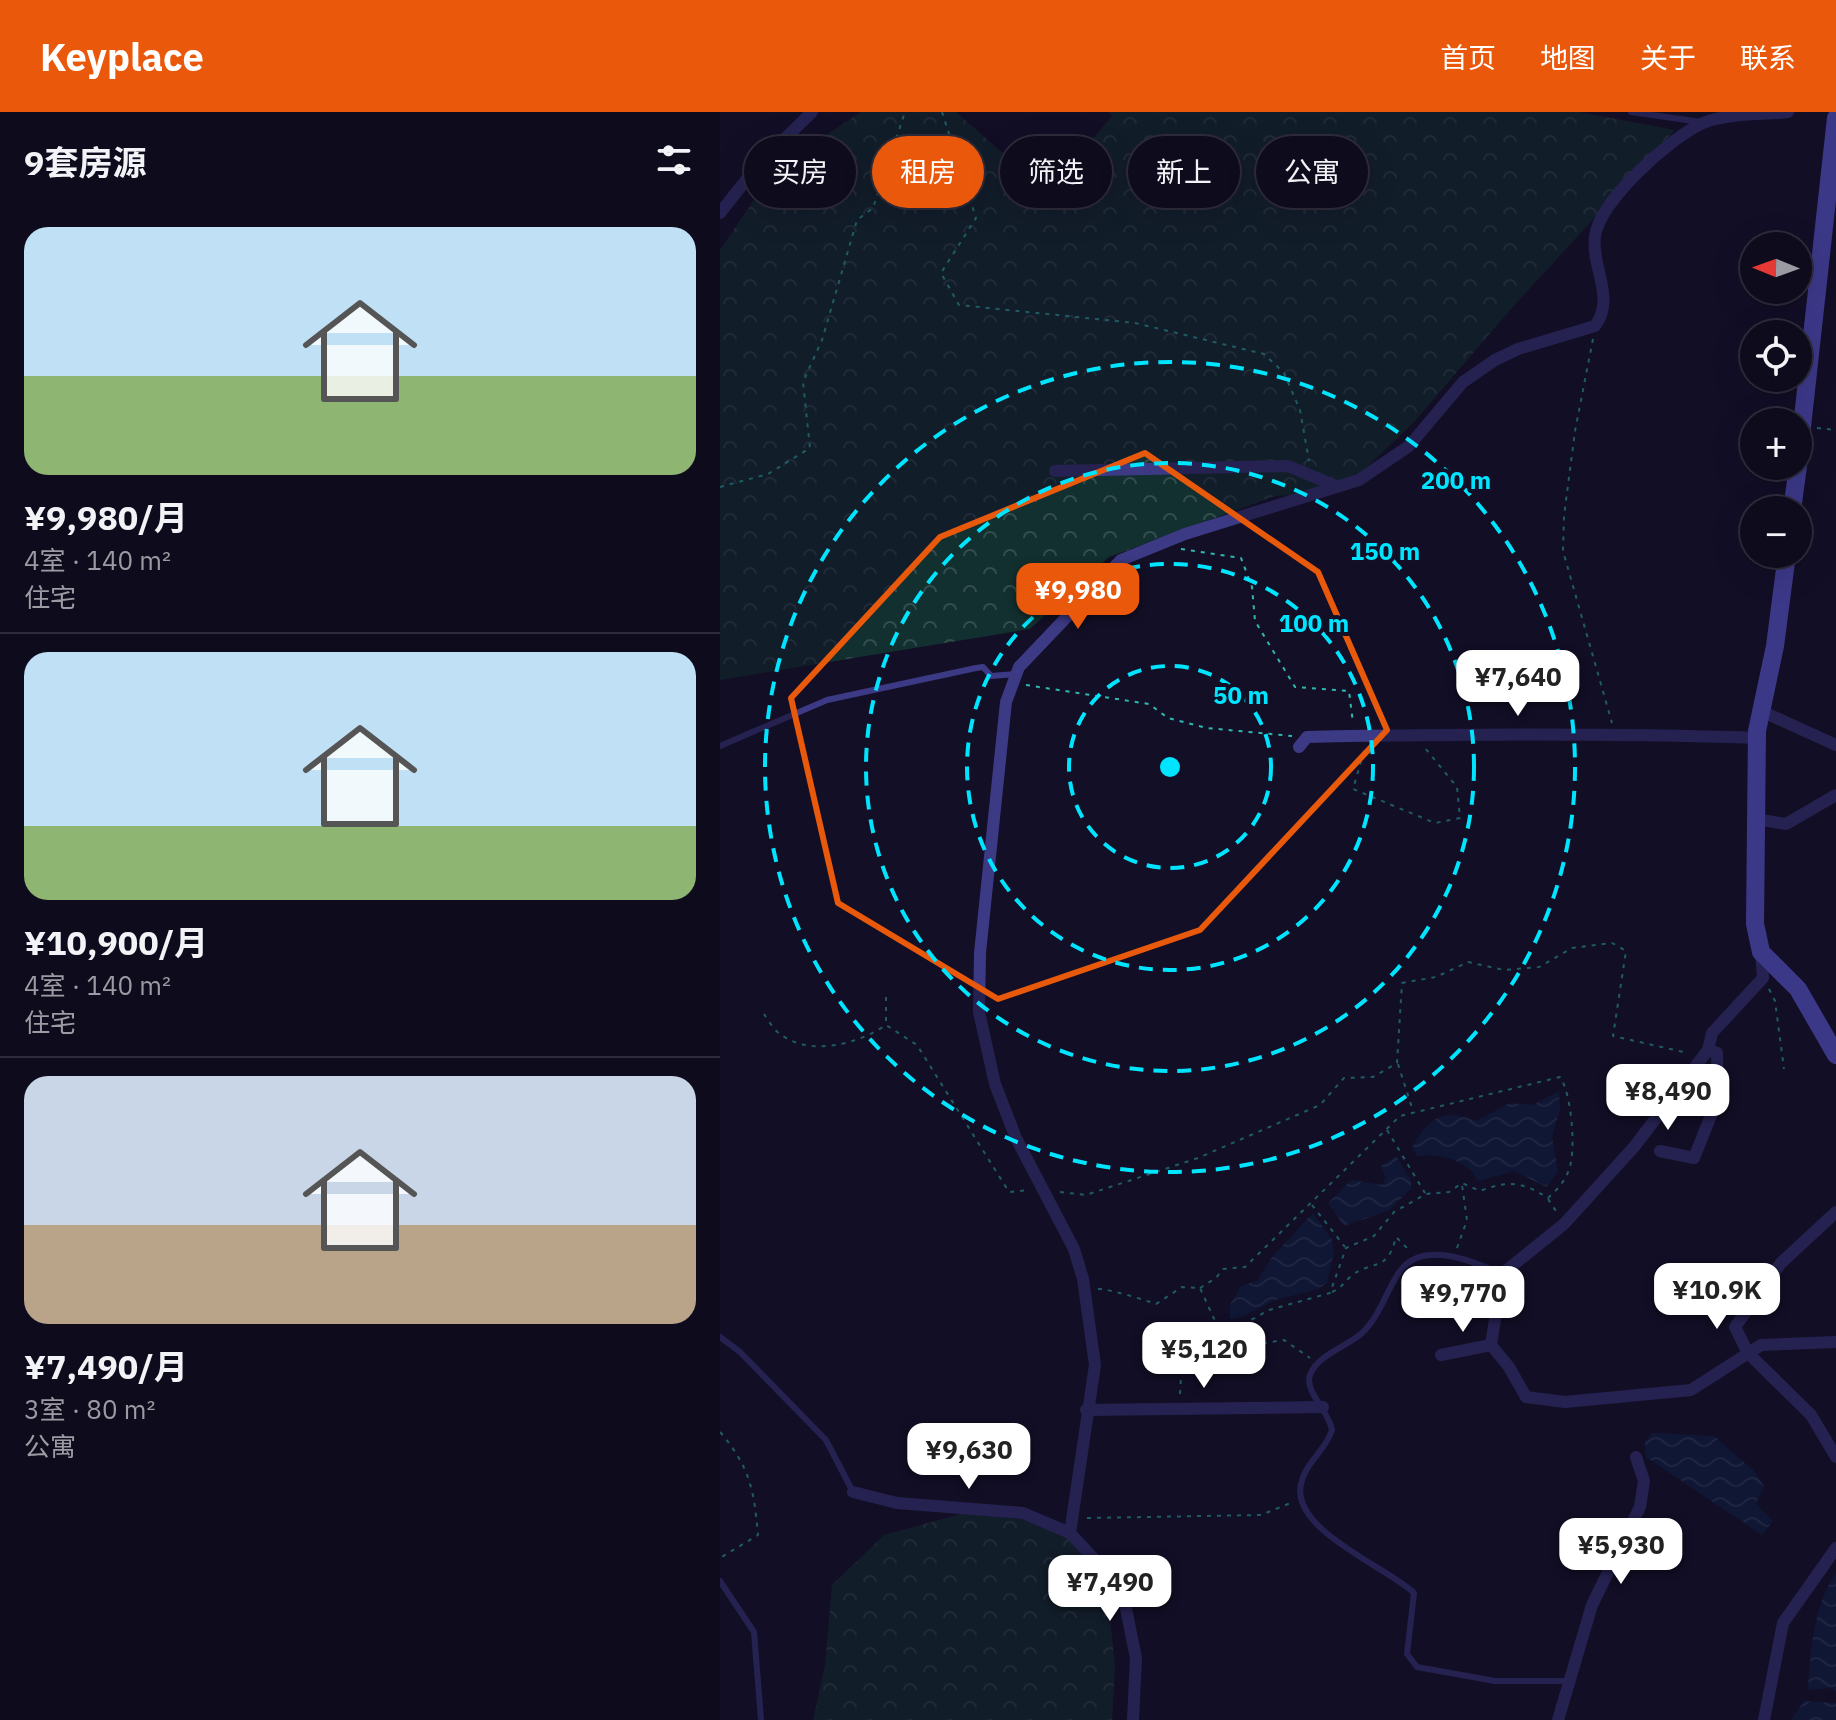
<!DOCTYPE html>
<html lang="zh">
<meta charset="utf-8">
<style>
body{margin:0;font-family:"IBM Plex Sans","Noto Sans SC",sans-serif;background:#171425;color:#f1f3f6;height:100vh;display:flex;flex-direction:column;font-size:30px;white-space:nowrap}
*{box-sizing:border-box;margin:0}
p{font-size:26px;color:#9b9ba3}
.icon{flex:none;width:44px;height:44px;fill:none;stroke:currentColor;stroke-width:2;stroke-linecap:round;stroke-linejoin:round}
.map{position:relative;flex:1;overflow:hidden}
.side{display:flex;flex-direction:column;background:#0e0b1c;width:720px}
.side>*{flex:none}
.top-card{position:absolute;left:24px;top:24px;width:760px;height:72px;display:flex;gap:16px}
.needle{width:52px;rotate:271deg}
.controls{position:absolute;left:1020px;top:120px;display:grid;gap:16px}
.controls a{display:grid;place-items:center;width:72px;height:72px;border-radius:50%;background:#0e0b1c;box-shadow:0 8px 32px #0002,0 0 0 2px #2e2b3b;font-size:40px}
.price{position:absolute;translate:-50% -68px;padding:0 18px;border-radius:16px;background:#fff;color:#222;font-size:26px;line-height:52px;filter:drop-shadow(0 2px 4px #0008)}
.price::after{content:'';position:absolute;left:50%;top:48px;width:24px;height:18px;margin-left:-12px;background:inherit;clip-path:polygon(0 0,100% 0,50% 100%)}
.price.on{background:#ea580c;color:#fff}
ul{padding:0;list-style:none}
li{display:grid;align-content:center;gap:16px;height:424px;padding:0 24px}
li+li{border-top:2px solid #2e2b3b}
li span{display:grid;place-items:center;height:248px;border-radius:24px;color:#555}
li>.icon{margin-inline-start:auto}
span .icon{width:144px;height:144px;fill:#fffc;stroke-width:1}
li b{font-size:34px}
h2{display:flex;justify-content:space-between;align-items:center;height:96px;padding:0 24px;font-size:34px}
.tag{padding:0 28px;border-radius:36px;background:#0e0b1c;box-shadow:0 8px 32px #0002,0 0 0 2px #2e2b3b;font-size:28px;line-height:72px}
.tag.on{background:#ea580c;color:#fff}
header{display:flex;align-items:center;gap:48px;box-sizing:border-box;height:112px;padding:0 40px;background:#ea580c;color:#fff}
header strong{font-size:38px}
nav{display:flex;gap:44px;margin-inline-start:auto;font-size:28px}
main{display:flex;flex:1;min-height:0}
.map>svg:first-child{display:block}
</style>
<header>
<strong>Keyplace</strong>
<nav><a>首页</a><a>地图</a><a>关于</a><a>联系</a></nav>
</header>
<main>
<section class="side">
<h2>9套房源<svg class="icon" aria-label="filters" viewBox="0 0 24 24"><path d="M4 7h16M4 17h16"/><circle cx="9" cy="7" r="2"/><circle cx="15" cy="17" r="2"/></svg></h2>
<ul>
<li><span style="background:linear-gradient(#bfe0f5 60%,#8fb573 0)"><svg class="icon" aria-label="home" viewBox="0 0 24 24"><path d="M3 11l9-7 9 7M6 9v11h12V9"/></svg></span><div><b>¥9,980/月</b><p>4室 · 140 m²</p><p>住宅</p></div></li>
<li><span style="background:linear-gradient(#bfe0f5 70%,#8fb573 0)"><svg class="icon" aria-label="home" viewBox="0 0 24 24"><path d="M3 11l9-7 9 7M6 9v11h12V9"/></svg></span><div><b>¥10,900/月</b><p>4室 · 140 m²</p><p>住宅</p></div></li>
<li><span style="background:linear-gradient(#c9d6e8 60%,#b9a48a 0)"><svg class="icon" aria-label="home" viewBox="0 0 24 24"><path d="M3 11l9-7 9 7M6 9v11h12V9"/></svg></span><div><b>¥7,490/月</b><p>3室 · 80 m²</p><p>公寓</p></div></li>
</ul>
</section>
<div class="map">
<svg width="1116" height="1608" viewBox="0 0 1116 1608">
<defs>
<pattern id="forest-crowns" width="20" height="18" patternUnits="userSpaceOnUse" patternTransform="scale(2)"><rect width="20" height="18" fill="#12302f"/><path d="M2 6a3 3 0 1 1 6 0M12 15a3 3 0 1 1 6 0" fill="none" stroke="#344d4e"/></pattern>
<pattern id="water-waves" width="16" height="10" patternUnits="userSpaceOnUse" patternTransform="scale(2)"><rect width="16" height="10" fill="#0c2248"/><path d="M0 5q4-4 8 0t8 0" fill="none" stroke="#2f4163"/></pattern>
</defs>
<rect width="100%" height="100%" fill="#130f26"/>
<path fill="url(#forest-crowns)" d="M141,0h95l92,81 64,-77 -4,-4h471l96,18 -165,180 -97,113 -72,69 -66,4 -166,61 -79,72 -310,51v-430l55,-81z
M252,1399l98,17 36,54 9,84 -3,54h-299l12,-55 7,-80 52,-50z"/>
<path fill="url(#water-waves)" d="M839,979l1,18 -8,27 6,36 -12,15 -32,-16 -36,10c-10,-22 -40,-28 -61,-25l-5,-8c16,-29 29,-41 64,-27l34,-18 23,2z
M676,1044l15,24v8l-21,22 -46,16 -16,-23 23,-23 31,5 4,-7 -5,-12z
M593,1101l19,27 2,12 -7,30 -8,7 -44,11 -31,16 -14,3v-14l11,-19 16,-5 15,-24z
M932,1321l62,3 39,34 11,16 -8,18 17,17 -11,14 -116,-78 -1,-15z
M1116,1461v119l-4,-4 -24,2c2,-38 6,-86 28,-117z
M1084,1589l32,2v17h-45z"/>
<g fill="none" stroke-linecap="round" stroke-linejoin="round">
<path stroke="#2fb8b0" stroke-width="2" stroke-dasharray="4 6" stroke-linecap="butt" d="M222,0l34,106 -35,55 18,32 176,18 129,31 20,19 16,37 9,51
M873,227l-18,92 -11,85 -1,35 49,172
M1097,316l19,2
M0,375l48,-13 42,-26 -7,-66 19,-42 35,-120 16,-12 32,-96
M461,437l60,9 11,29 3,34 40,66 54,4 4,32
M306,573l123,19 19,14 39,10 85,8
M644,639l-11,38 82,34 25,-5 -3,-31 -32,-39
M1049,877l6,12 9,68
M166,885v27
M44,902c4,6 9,15 16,20 30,23 78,10 106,-9l31,20 92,147 21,-2
M678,952l15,47
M667,1018l38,63
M340,1080l26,3 112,-37 122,-53 24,-27 29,-1 24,-14 5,-80 34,-6 32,-15 36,8 35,-3 33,-19 40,-5 14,8 -13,85 75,17
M828,1087l8,12
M592,1093l33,42
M737,1136l10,-28 -5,-35
M480,1176l16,-10 7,-9 22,-2 155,-151 160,-39c11,16 15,64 11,85 -3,16 -12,26 -23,36 -25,-16 -40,-18 -68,-7l-18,-8 -13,9 -23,2 -32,18 -20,24 -28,12 -16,45 -61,17 -47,26
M378,1177c8,-1 47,11 58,15l26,-17 18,1 26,57
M612,1180c9,-4 12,-9 19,-16 21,-17 36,-2 45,-39l13,13
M460,1282l2,-38 102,-16 26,18
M0,1320c30,35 34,58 38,103l-38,23
M367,1406l174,-3 32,-13"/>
<path stroke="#3d3a85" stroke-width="6" d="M911,0l70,10
M0,634l107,-46 149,-32 7,-1 8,9 25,-2
M782,1162c-27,-12 -79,-35 -102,-3 -14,20 -20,45 -38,62 -14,13 -45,22 -52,42 -6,17 20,37 22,55 -6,20 -27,33 -31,54 -11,46 88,84 113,109l-7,61 10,13 78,14h72
M0,1225l20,15 86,88 27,52
M0,1469l34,51 7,88"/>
<path stroke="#3d3a85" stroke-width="12" d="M0,101l38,-48 54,-53
M335,359l233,-5 48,20
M1041,599l75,34
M579,635l8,-10c150,-3 300,-4 449,1
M1035,707l31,5 50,-29
M1041,840l2,26 -51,55 -4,17 -74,97 -70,77 -62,50 -11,71 18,22 17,30 39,5 126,-12 70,-45 75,-3
M940,1039l34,7 24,-60 -1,-45 -9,-3
M1116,1100l-55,51 -46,64 13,26 63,62 25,42
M721,1243l50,-10
M366,1298l237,-3
M133,1380l44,11 126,10 47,20 52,56 14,69 -3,62
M350,1421l25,-168 -12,-86 -9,-30 -58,-111 -21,-54 -16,-72 1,-59 26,-251 13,-35 102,-107 64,-26 174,-54 50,-34 54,-64 32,-22 23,-11 77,-23c21,-28 -4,-59 0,-89 3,-35 76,-100 108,-114 23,-10 59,-8 85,-11
M838,1608l34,-115 48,-98 4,-26 -8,-24
M1044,1608l19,-97 53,-75"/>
<path stroke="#6f6bff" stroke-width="18" d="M1078,351l38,-345
M1072,398l6,-44
M1067,442l-12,92 -18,85 -2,193 6,28 37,37 38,66"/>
</g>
<path d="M0 0H1116V1608H0ZM425,341l173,119 69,158 -187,200 -202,69 -160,-96 -47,-205 149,-161z" fill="#130f26" fill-opacity=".55" fill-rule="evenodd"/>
<path fill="none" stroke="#e8590c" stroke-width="6" stroke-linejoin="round" d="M425,341l173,119 69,158 -187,200 -202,69 -160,-96 -47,-205 149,-161z"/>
<g fill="none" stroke="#00e5ff" stroke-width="4" stroke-dasharray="14 10">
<circle cx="450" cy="655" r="101"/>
<circle cx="450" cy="655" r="203"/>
<circle cx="450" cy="655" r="304"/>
<circle cx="450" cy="655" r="405"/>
</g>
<circle cx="450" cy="655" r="12" fill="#00e5ff" stroke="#130f26" stroke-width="4"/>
<g font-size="24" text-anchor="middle" font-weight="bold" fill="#00e5ff" stroke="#130f26" stroke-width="8" stroke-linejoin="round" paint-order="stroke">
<text x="736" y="377">200 m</text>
<text x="665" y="448">150 m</text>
<text x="594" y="520">100 m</text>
<text x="521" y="592">50 m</text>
</g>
</svg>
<div class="controls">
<a><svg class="needle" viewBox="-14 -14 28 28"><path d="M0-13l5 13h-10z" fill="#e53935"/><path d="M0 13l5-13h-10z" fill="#9b9ba3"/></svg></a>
<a><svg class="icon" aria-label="locate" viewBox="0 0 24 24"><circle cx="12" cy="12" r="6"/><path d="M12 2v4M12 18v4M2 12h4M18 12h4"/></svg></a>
<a>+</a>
<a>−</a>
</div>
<b class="price on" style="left:358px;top:519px">¥9,980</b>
<b class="price" style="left:798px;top:606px">¥7,640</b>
<b class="price" style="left:948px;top:1020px">¥8,490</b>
<b class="price" style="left:997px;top:1219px">¥10.9K</b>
<b class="price" style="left:743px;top:1222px">¥9,770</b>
<b class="price" style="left:484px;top:1278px">¥5,120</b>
<b class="price" style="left:249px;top:1379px">¥9,630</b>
<b class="price" style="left:901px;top:1474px">¥5,930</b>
<b class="price" style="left:390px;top:1511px">¥7,490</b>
<div class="top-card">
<a class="tag">买房</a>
<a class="tag on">租房</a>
<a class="tag">筛选</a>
<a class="tag">新上</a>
<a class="tag">公寓</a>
</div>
</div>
</main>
